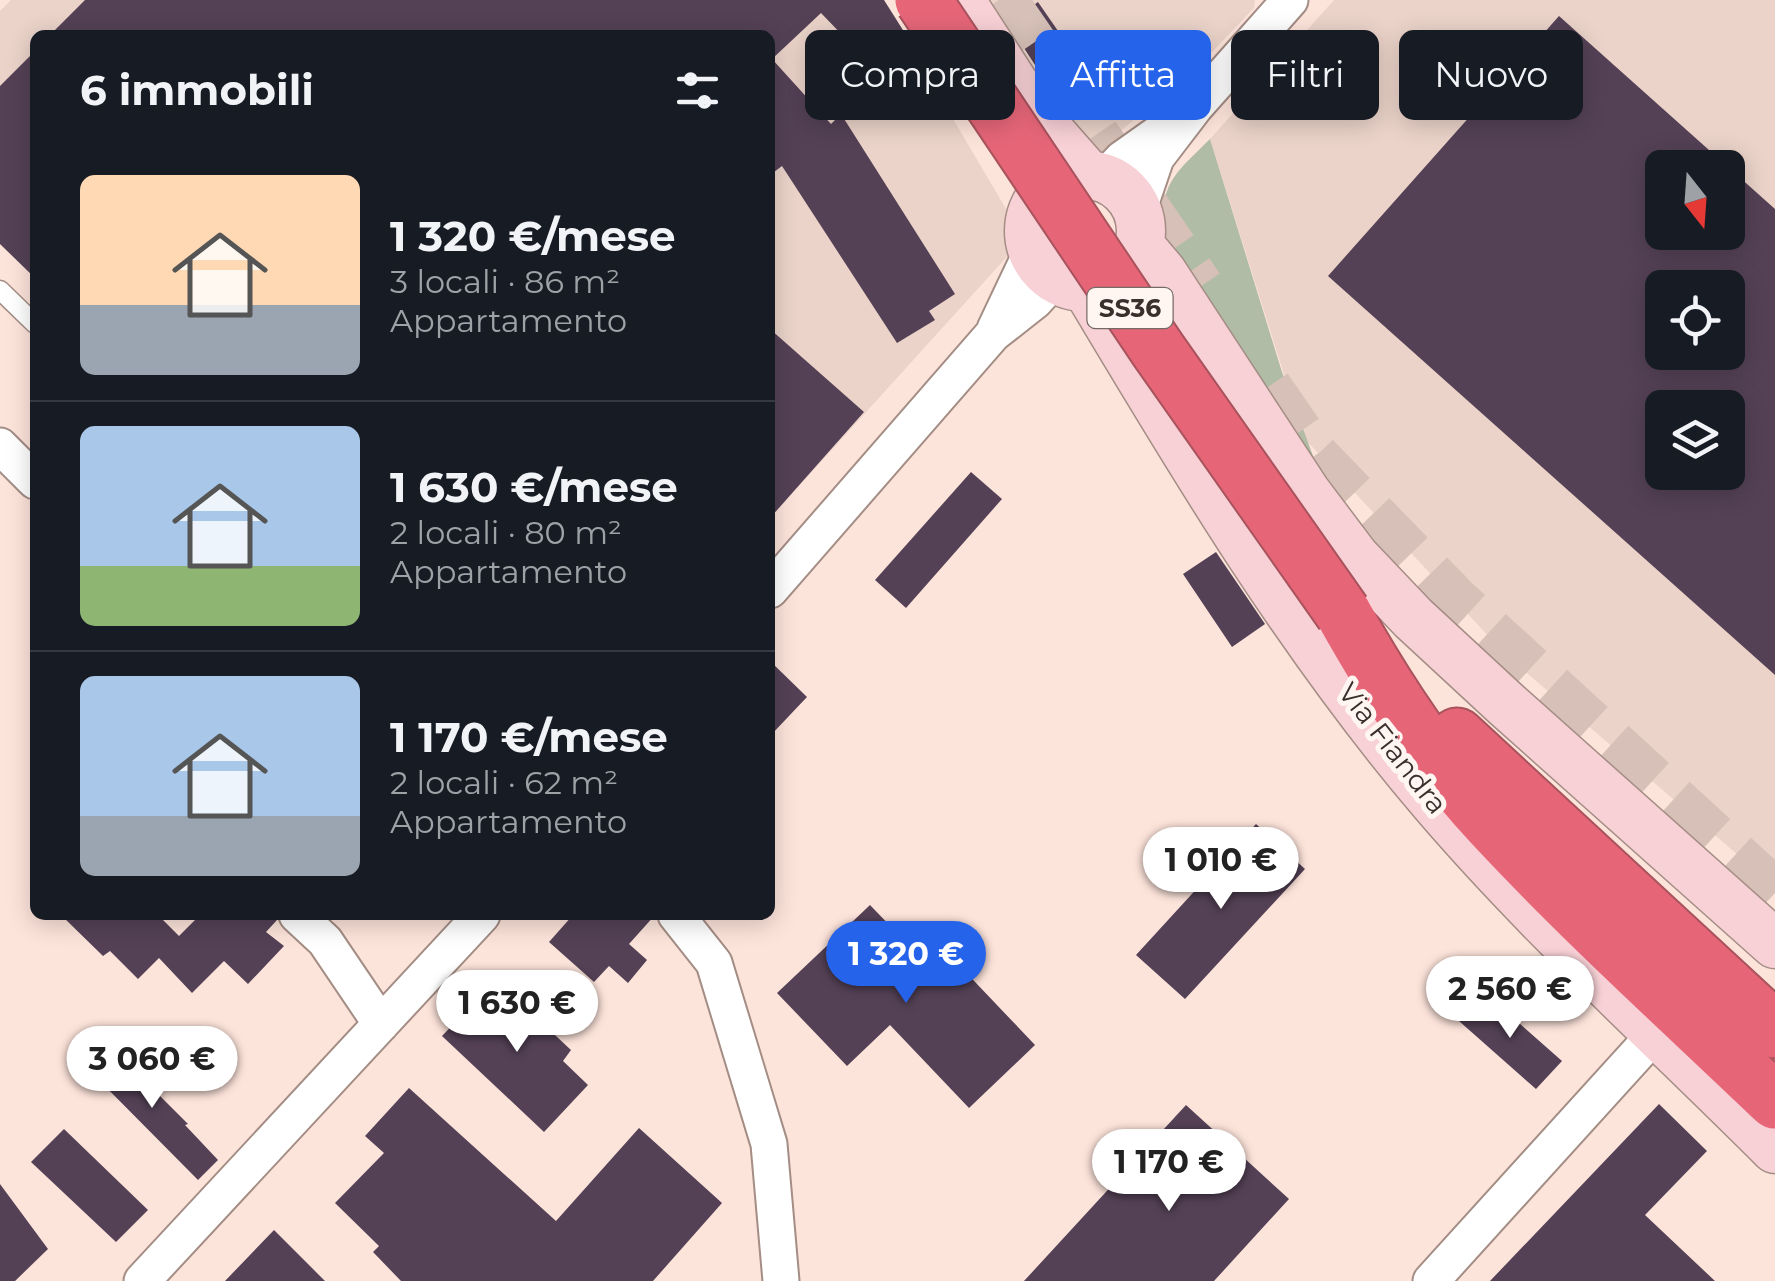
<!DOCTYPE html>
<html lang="it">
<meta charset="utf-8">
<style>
body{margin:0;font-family:Montserrat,sans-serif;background:#242831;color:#f1f3f6;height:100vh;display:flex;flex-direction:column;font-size:38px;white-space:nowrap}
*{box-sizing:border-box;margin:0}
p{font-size:32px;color:#9ea1a6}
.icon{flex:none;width:55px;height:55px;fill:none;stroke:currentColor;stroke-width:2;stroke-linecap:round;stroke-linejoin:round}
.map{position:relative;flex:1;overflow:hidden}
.drawer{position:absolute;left:30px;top:30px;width:745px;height:890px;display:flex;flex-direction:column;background:#171b24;border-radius:15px;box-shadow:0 5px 25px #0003}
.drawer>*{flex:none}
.guide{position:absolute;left:805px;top:30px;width:820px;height:90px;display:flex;gap:20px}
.needle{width:65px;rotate:163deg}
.buttons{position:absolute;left:1645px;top:150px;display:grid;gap:20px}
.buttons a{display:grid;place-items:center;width:100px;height:100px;border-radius:15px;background:#171b24;box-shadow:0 5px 25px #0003;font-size:50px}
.price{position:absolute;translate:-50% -85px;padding:0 22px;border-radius:35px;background:#fff;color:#222;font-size:32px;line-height:65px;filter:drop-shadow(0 2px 5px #0008)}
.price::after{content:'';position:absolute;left:50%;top:60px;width:30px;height:22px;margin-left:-15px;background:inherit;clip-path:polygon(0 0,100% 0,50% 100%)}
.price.selected{background:#2563eb;color:#fff}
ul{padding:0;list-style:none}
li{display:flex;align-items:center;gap:30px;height:250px;padding:0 50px}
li+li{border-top:2px solid #363941}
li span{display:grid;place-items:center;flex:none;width:280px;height:200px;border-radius:15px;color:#555}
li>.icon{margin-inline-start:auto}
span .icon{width:120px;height:120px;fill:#fffc;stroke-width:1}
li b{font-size:42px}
h2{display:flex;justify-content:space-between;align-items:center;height:120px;padding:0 50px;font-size:42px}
.chip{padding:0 35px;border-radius:15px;background:#171b24;box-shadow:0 5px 25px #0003;font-size:35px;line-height:90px}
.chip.selected{background:#2563eb;color:#fff}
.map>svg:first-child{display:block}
</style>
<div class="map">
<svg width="1775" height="1281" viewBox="0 0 1775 1281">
<rect width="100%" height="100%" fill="#fde4db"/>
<path fill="#ebd3c9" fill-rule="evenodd" d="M11,0h872l129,219 1,31 -243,268v-483h-735v243l-35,-34v-233z
M967,0h288l-1,8 -41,43 -128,111z
M1334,0h441v887l-269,-232 -202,-217 -94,-299zM1662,168h66v64h-66zM1662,288h66v64h-66zM1662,408h66v64h-66z"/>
<path fill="#b0bca6" d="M1210,139l72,233 37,100 -153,-238c-10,-49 12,-63 44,-95z"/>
<path fill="#544156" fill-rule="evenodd" d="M85,0h799l29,46 -38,34 -27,-39 -27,-28 -49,46 59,65 10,-10 114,180 -26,17 6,9 -38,23 -115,-177 -12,9v-140h-720z
M1038,2l65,94 -30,21 -20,-24 -45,-70z
M1559,16l216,193v466l-447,-399zM1662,168h66v64h-66zM1662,288h66v64h-66zM1662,408h66v64h-66z
M35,51v227l-35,-34v-158z
M770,329l94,83 -94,106z
M971,472l31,27 -96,109 -31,-28z
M1216,552l49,72 -33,23 -49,-73z
M770,661l37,36 -37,39z
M1256,824l49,45 -120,130 -49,-44z
M870,905l52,54 16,-16 97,102 -66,63 -79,-83 -43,41 -70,-73z
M61,915h97l21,21 21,-21h76l1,5 -11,12 18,14 -36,38 -24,-23 -32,32 -33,-35 -21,21 -28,-28 -7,5z
M573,915h82l-26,29 18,16 -19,23 -19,-17 -15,16 -45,-40z
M496,980l75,70 -8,11 25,24 -44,47 -102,-96z
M1484,992l78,69 -26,28 -77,-68z
M109,1045l79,79 -3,1 33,35 -20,20 -112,-113z
M409,1088l147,133 83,-93 83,75 -69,78h-252l-28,-29 6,-6 -44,-43 49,-50 -19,-17z
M1659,1104l48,47 -62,64 70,66h-225z
M1186,1105l103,94 -75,82h-190z
M64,1129l84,81 -32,32 -85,-80z
M0,1184l48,65 -33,32h-15z
M274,1230l51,51h-100z"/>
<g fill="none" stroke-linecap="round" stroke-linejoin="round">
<path stroke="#d6c0b8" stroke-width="55" stroke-dasharray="55 28" stroke-linecap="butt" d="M999,0l198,289
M1265,389l48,70 140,144 322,294"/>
<defs>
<path id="lane" d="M0,290l35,34"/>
<path id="street" d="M1104,178l18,-19 48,-34
M1138,211l18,-53 39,-51 95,-107
M995,329l37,-78
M0,446l35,35
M770,590l223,-256 42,-33 20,-22
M297,915l28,26 56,83
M676,915l38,48 55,181 12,137
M142,1281l340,-366
M1431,1281l226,-249"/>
<path id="secondary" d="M960,0l71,110 57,65
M1029 231a56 56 0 1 1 112 0a56 56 0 1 1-112 0Z
M1140,246l22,26 144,220 49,65 58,61 94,87 268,239
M1086,287c106,178 213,357 348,515 105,123 227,233 341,347"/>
<path id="highway" d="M1343,613c42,75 89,148 148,211 90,97 189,186 284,277
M1457,736l318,294"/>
</defs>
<use href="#lane" stroke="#a38d84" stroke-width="21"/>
<use href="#street" stroke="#a38d84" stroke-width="39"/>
<use href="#secondary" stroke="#a38d84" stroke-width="51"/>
<use href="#highway" stroke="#a9535d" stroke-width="59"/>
<use href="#lane" stroke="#fff" stroke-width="18"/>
<use href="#street" stroke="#fff" stroke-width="35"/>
<use href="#secondary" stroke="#f8d1d6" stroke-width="48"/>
<use href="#highway" stroke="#e66678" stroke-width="55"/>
<defs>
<path id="highway-bridge" d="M923,0l235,350 185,263"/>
</defs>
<use href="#highway-bridge" stroke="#a9535d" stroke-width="59" stroke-linecap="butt"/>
<use href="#highway-bridge" stroke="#e66678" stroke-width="55"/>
</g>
<g text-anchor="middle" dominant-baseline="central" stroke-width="10" stroke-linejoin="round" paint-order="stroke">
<rect fill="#fff5f1" stroke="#746b67" stroke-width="2.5" x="1087.5" y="288" width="85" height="40" rx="8"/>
<g font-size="25" font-weight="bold" fill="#39302c">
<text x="1130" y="308">SS36</text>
</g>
<g font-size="28" fill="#39302c" stroke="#fff5f1">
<text transform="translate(1393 748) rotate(52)">Via Fiandra</text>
</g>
</g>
</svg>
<div class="buttons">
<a><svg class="needle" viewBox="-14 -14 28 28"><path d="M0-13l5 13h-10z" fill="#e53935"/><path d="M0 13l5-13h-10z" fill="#9ea1a6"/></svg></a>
<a><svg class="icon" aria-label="locate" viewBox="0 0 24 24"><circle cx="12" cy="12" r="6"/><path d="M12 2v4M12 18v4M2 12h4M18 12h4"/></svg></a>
<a><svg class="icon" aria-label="layers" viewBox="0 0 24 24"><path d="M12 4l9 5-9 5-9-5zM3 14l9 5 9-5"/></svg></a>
</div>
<b class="price" style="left:1221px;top:912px">1 010 €</b>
<b class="price selected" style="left:906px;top:1006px">1 320 €</b>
<b class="price" style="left:1510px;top:1041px">2 560 €</b>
<b class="price" style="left:517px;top:1055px">1 630 €</b>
<b class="price" style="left:152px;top:1111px">3 060 €</b>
<b class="price" style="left:1169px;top:1214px">1 170 €</b>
<div class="guide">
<a class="chip">Compra</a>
<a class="chip selected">Affitta</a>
<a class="chip">Filtri</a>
<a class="chip">Nuovo</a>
</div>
<section class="drawer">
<h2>6 immobili<svg class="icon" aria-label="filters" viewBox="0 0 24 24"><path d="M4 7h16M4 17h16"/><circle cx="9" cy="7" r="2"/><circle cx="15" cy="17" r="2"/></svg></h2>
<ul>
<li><span style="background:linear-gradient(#ffd9b3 65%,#9aa5b1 0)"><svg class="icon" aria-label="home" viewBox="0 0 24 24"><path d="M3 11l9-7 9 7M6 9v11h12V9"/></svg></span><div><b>1 320 €/mese</b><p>3 locali · 86 m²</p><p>Appartamento</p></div></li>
<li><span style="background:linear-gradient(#a9c7e8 70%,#8fb573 0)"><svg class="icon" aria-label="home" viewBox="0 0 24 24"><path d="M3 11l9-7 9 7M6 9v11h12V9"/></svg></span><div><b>1 630 €/mese</b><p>2 locali · 80 m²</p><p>Appartamento</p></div></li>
<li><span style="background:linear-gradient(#a9c7e8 70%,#9aa5b1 0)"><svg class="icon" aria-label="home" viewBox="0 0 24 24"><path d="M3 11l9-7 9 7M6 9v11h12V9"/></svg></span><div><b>1 170 €/mese</b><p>2 locali · 62 m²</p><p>Appartamento</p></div></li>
</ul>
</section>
</div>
